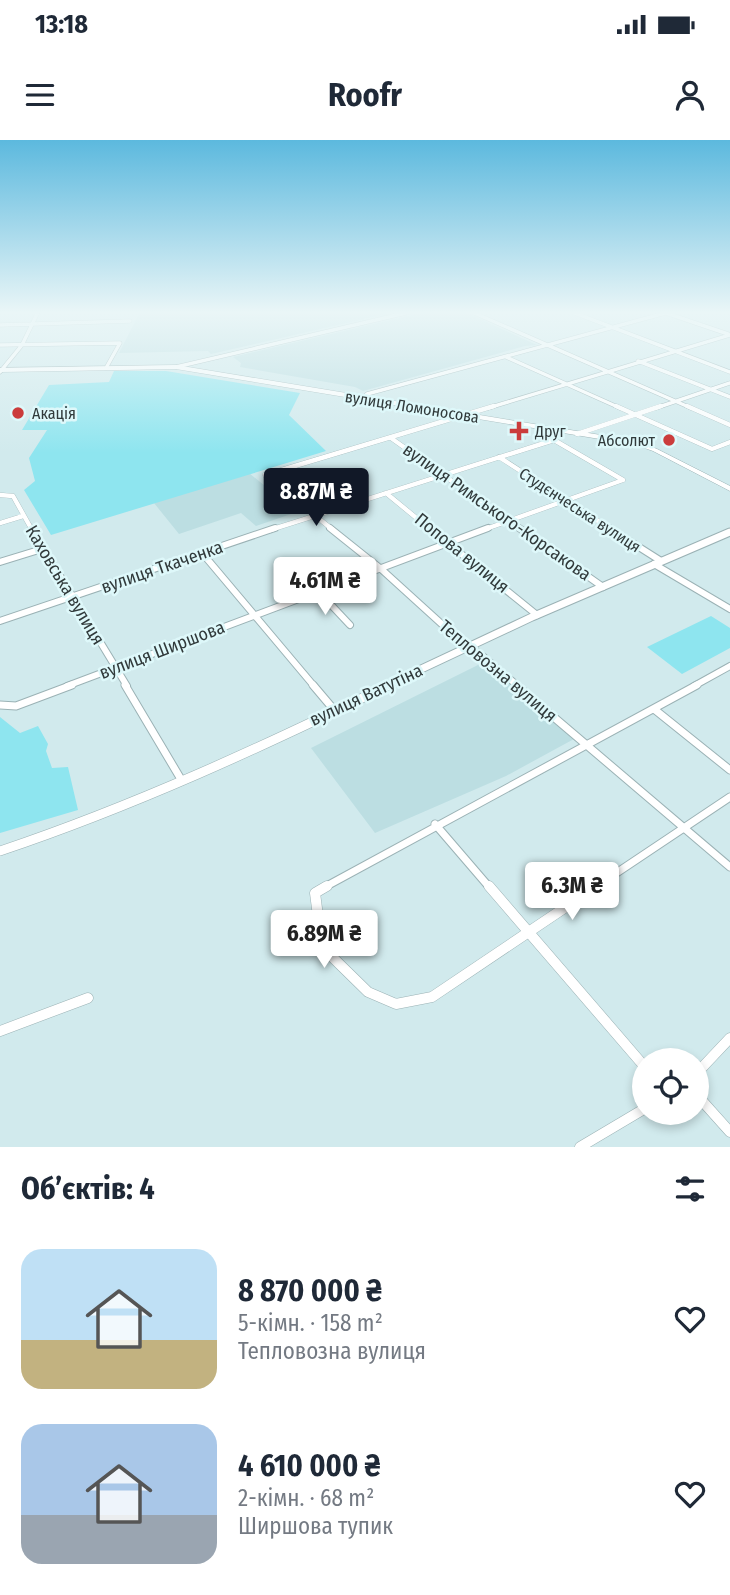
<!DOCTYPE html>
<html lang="uk">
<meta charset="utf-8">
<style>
body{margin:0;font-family:"Fira Sans Condensed",sans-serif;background:#f6f6f7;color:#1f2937;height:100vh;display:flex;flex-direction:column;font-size:26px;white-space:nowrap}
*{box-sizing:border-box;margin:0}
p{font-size:23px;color:#747a83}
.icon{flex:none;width:38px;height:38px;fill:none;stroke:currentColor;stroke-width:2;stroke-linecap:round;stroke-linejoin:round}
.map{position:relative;height:1007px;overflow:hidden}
.details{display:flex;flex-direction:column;background:#fff;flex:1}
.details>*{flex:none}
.tools{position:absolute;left:632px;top:908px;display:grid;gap:14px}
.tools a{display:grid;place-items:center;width:77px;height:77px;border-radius:50%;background:#fff;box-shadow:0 4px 10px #0003;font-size:35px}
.price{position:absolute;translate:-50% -60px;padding:0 16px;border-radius:7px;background:#fff;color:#222;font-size:23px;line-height:46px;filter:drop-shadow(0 2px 4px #0008)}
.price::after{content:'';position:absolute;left:50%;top:42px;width:21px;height:16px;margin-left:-10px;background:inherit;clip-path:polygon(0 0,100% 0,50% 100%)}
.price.active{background:#111827;color:#fff}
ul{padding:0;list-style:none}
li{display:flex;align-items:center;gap:21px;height:175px;padding:0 21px}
li span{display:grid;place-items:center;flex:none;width:196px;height:140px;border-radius:21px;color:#555}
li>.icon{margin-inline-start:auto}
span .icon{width:84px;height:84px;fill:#fffc;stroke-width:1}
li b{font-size:30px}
h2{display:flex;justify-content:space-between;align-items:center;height:84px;padding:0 21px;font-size:30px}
.status{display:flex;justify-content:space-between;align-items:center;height:49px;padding:0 35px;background:#fff;direction:ltr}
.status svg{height:19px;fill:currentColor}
header{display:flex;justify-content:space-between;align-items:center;height:91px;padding:0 21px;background:#fff;font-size:32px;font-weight:700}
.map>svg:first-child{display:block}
</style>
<div class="status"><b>13:18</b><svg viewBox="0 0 49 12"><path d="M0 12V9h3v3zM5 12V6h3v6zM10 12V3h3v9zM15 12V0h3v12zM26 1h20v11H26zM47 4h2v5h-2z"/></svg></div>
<header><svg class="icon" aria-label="menu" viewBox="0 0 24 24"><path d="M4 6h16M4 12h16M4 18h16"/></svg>Roofr<svg class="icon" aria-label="person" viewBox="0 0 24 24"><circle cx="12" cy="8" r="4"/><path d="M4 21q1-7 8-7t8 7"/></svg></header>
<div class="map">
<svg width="730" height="1007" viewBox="0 0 730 1007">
<rect width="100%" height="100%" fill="#d1eaed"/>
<path fill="#bcdee2" d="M140,172h254l-183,42 -3,-3 -89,2z
M425,172h40l72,33 -12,1 -162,45 -8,-4 -115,-20 1,-4 -8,-6z
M249,333l48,39 -41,14 -15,-13 -62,21 -25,-31z
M484,522l90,77 -68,37 -131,57 -64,-85z"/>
<path fill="#8ee5ef" d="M114,231h52l134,22 -11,22 37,36 -275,84 -27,-45 11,-9 -6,-23 18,-28h-25l27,-45 60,-3z
M711,476l19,12v20l-48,26 -35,-27z
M0,577l20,16 18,-7 10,18 -2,7 6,17 16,-1 10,43 -78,23z"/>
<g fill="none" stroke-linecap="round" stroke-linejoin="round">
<defs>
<path id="minor-far4" d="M472,172l219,96
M572,172l158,60
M666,173l62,21
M0,185l130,-4
M0,205l120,-2 -14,25
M506,217l114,51
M638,221l92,36
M176,227l234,-55
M0,232l22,-27 16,-33
M362,259l5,-5 302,-82
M488,268l242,-73
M656,268l74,-25"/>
<path id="minor-far3" d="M616,266l96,43 18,-7
M687,266l43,19
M577,294l84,-28
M391,298l130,92
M554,300l69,40
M499,317l113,73
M265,335l68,55
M265,335l229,-69
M386,353l45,37
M0,355l13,1 19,34
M0,383l23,-7
M270,390l284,-90 7,-9
M483,390l140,-50"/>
<path id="minor-far2" d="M31,388l96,158
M330,388l50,40 87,79 11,5 40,34
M429,388l108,87
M519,388l84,59
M609,388l52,33
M203,414l111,132
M0,422l42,-13
M654,424l76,45
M318,451l32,34
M0,481l275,-93
M67,546l421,-158
M694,546l36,-20"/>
<path id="minor-far1" d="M125,545l57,96
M313,545l22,26
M516,545l214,182
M0,565l16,1 56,-21
M654,569l76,61
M435,684l55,64
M323,748l374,-203
M594,748l136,-91"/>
<path id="minor" d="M327,746l-12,7 7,54 46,45 28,12 36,-7 165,-111
M489,746l155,180
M0,891l88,-33
M696,934l34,-36
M696,954l34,38
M580,1007l64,-38"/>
<path id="tertiary-far1" d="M385,546l147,-69 198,-85"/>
<path id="tertiary" d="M0,711c134,-45 262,-104 389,-166"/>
<path id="primary" d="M176,225l461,76 20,8 73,37v5l-77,-40 -17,-6 -460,-76 -176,3v-4z"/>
</defs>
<use href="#minor-far4" stroke="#9bb2b5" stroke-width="4.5"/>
<use href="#minor-far3" stroke="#9bb2b5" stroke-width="5"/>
<use href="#minor-far2" stroke="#9bb2b5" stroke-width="8"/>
<use href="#minor-far1" stroke="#9bb2b5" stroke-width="9"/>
<use href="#minor" stroke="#9bb2b5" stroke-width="11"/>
<use href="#tertiary-far1" stroke="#9bb2b5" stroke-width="9"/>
<use href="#tertiary" stroke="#9bb2b5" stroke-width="10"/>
<use href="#primary" stroke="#9bb2b5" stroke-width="1"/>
<use href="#minor-far4" stroke="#fff" stroke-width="3.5"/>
<use href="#minor-far3" stroke="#fff" stroke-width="4.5"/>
<use href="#minor-far2" stroke="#fff" stroke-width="6"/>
<use href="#minor-far1" stroke="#fff" stroke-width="7"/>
<use href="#minor" stroke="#fff" stroke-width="10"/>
<use href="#tertiary-far1" stroke="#fff" stroke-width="7"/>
<use href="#tertiary" stroke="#fff" stroke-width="9"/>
<use href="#primary" fill="#fff" fill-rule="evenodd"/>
</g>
<linearGradient id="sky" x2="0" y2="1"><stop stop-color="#5cb9de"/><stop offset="0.55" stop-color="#eaf6f7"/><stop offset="1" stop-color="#eaf6f7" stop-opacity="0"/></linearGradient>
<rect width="730" height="313" fill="url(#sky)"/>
<g fill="#cb3c3c" stroke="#def8fa" stroke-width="2.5">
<circle cx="18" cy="273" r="7"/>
<path d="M515.5 280.5h7v7h7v7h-7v7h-7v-7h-7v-7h7z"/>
<circle cx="669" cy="300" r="7"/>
</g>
<g text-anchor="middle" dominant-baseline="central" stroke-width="5" stroke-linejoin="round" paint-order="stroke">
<g font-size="16" fill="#313a3b" stroke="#def8fa">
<text transform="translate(412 267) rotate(9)">вулиця Ломоносова</text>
<text transform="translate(580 370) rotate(33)">Студєнчеська вулиця</text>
</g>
<g font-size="16" fill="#313a3b" stroke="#def8fa" text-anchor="start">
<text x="32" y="273">Акація</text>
<text x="535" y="291">Друг</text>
<text x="655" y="300" text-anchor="end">Абсолют</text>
</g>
<g font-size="18" fill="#313a3b" stroke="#def8fa">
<text transform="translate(497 372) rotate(35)">вулиця Римського-Корсакова</text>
<text transform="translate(462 413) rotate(39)">Попова вулиця</text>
<text transform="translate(162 427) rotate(-19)">вулиця Ткаченка</text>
<text transform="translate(65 445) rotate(59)">Каховська вулиця</text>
<text transform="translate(162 510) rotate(-21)">вулиця Ширшова</text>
<text transform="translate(498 531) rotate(40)">Тепловозна вулиця</text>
<text transform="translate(366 555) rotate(-25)">вулиця Ватутіна</text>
</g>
</g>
</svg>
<div class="tools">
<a><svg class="icon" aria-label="locate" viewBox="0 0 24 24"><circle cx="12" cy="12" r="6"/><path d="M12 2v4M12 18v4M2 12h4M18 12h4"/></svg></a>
</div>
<b class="price active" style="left:316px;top:388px">8.87M ₴</b>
<b class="price" style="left:325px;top:477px">4.61M ₴</b>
<b class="price" style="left:572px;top:782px">6.3M ₴</b>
<b class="price" style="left:324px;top:830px">6.89M ₴</b>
</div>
<section class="details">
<h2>Об’єктів: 4<svg class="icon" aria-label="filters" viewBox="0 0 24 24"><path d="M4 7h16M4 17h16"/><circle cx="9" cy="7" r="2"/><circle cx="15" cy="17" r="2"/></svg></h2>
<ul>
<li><span style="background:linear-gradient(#bfe0f5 65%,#c2b280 0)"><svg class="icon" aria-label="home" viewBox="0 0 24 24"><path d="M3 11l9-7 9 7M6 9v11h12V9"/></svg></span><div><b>8 870 000 ₴</b><p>5-кімн. · 158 m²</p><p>Тепловозна вулиця</p></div><svg class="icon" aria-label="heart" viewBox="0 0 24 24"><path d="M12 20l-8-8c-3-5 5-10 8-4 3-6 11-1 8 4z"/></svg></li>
<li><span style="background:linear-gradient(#a9c7e8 65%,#9aa5b1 0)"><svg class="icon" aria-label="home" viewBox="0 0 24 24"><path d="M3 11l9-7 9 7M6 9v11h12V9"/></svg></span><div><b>4 610 000 ₴</b><p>2-кімн. · 68 m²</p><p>Ширшова тупик</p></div><svg class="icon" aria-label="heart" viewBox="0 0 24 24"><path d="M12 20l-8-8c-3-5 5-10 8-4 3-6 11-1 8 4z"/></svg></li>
</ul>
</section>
